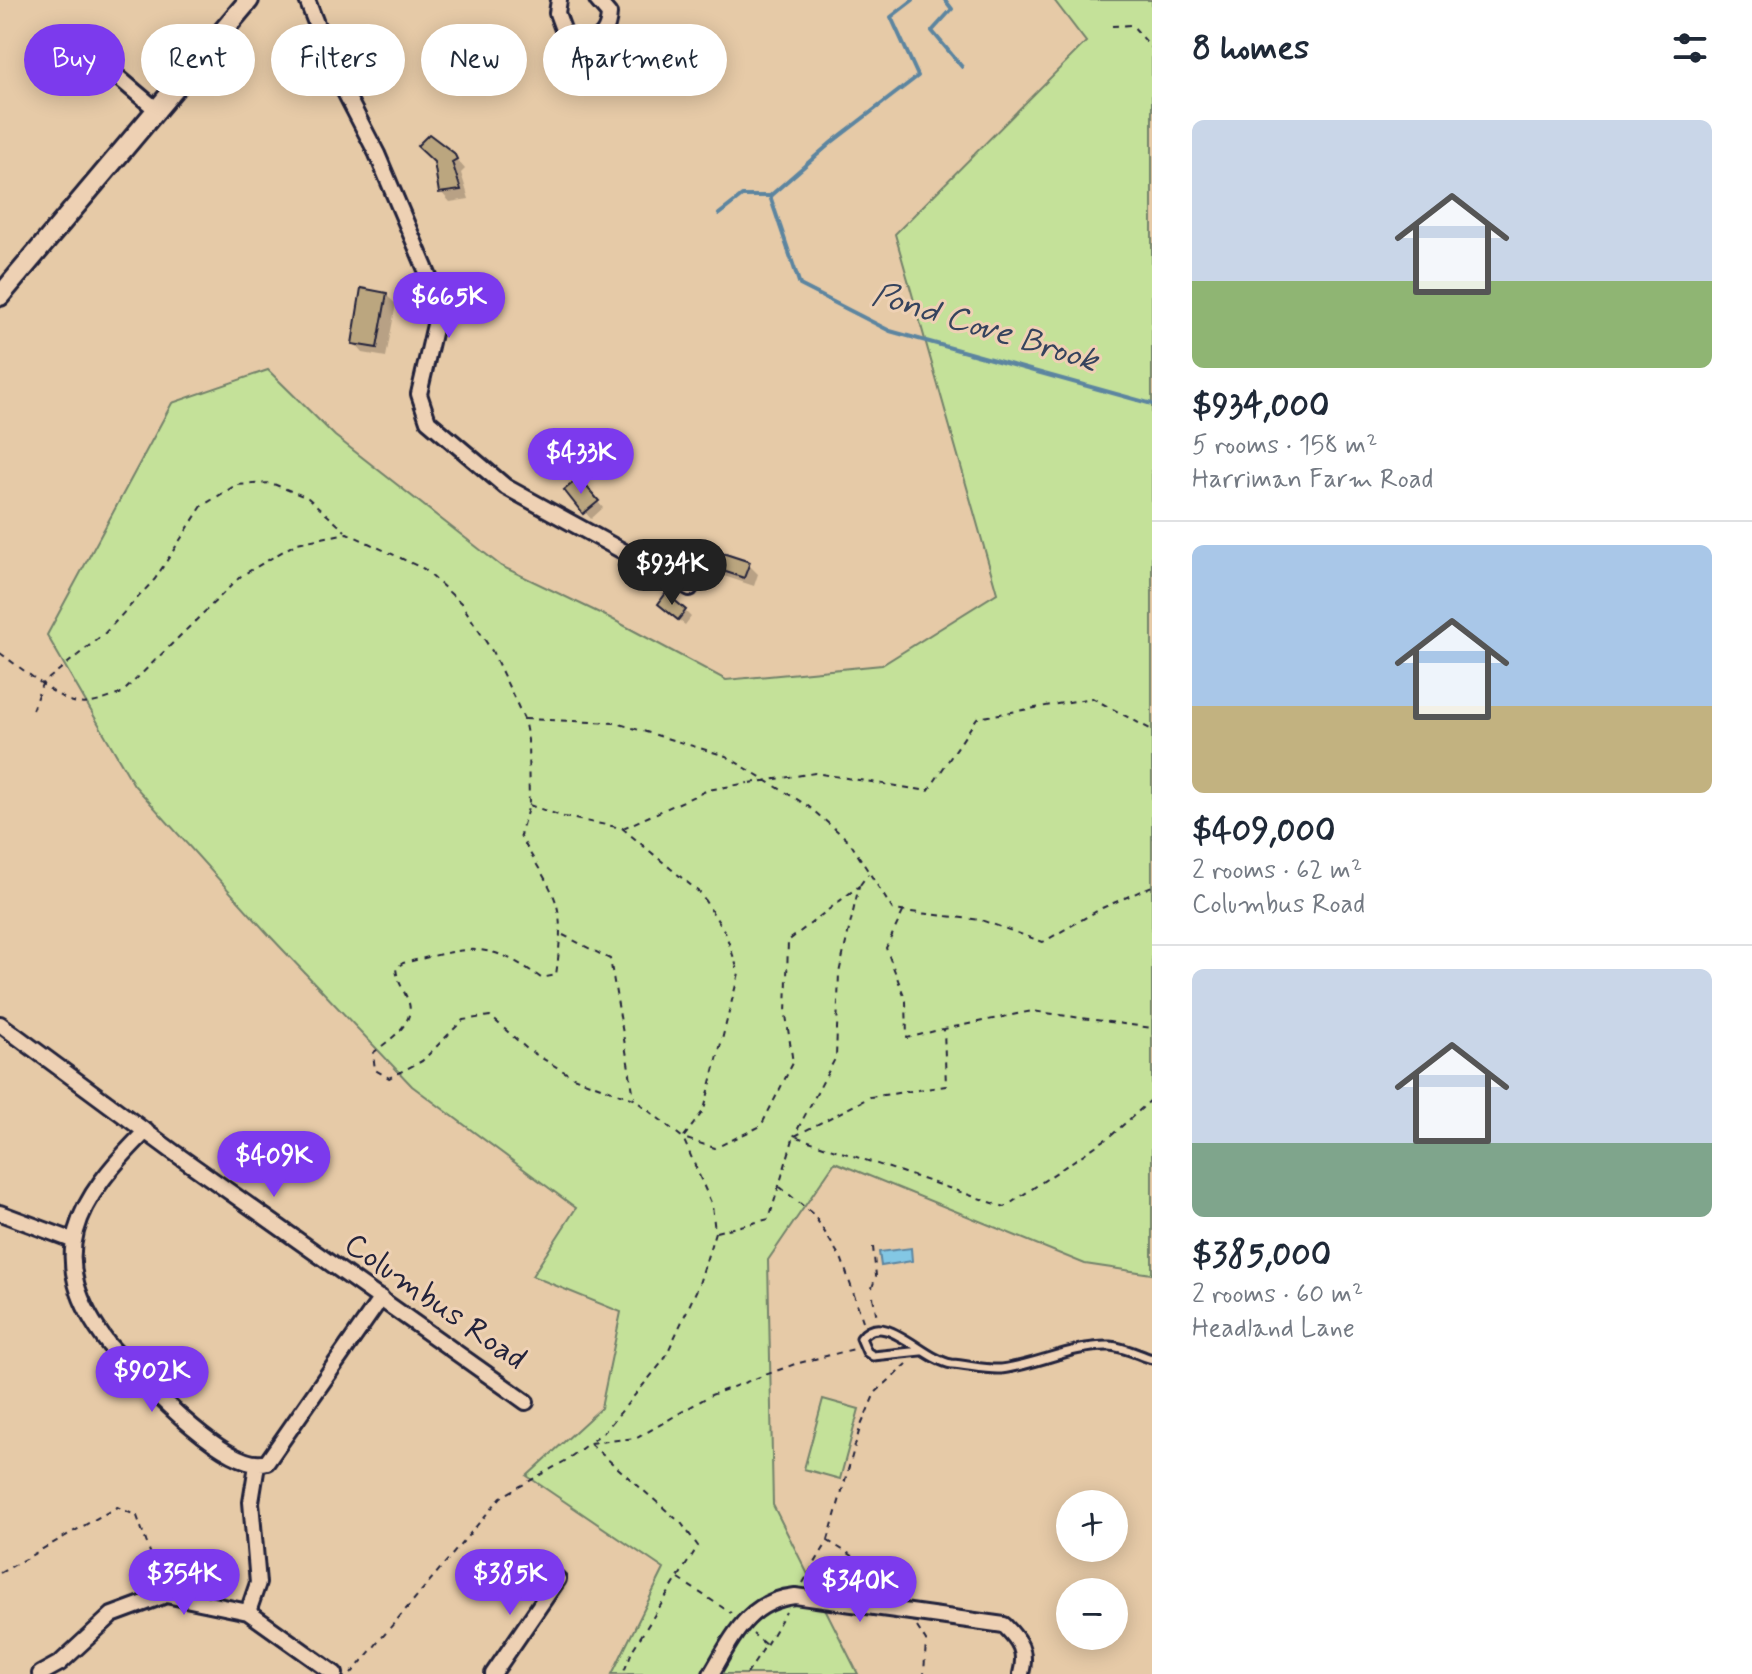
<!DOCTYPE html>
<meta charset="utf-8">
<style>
body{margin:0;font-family:Mynerve,sans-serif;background:#f2f2f3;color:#1f2937;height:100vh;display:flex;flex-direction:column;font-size:30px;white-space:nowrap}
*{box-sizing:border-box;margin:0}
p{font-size:26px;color:#747a83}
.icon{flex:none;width:44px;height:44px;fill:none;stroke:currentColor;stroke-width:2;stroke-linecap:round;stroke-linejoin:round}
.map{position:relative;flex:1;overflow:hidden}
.drawer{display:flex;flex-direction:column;background:#fff;width:600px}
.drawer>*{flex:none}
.guide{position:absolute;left:24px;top:24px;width:760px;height:72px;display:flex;gap:16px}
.fabs{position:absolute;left:1056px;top:1490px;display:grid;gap:16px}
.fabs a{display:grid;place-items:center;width:72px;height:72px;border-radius:50%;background:#fff;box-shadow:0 4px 20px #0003;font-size:40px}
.price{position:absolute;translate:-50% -68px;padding:0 18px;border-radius:28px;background:#7c3aed;color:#fff;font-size:26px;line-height:52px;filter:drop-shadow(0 2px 4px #0008)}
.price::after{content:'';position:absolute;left:50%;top:48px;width:24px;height:18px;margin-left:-12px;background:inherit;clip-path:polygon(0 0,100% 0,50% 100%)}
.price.selected{background:#222;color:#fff}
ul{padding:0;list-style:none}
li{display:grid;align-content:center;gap:16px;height:424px;padding:0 40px}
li+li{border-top:2px solid #e0e1e3}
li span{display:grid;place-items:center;height:248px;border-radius:12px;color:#555}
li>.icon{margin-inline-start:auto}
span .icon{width:144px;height:144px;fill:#fffc;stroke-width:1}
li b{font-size:34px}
h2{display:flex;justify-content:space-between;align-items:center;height:96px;padding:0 40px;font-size:34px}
.chip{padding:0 28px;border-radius:36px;background:#fff;box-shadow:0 4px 20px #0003;font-size:28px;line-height:72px}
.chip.selected{background:#7c3aed;color:#fff}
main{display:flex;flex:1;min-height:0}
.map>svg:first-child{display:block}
</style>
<main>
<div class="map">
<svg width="1152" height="1674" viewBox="0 0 1152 1674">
<rect width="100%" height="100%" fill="#e6caa7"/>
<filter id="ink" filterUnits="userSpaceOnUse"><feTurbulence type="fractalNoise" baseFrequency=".0125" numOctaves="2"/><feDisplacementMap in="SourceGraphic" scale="16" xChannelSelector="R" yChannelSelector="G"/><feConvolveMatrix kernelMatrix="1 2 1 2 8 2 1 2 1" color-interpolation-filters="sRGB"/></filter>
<g filter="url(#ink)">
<path fill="#c4e199" stroke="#73826a" stroke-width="2" d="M1054,0h98v1274l-67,-10 -250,-102 -67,98 5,245 85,169h-246l52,-105 -137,-93 74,-68 20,-96 -89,-36 44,-68 -164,-122 -144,-152 -134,-149 -87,-150 125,-232 96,-33 67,66 166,130 109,52 116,62 156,-15 115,-72 -102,-359 191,-192z
M823,1399l36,10 -19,70 -36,-10z"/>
<path fill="#83c7e4" stroke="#5c85a0" stroke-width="2" d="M911,1248l1,13 -31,5 -2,-14z"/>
<path fill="#0003" d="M453,155l12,14 -4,4 8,26 -19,3 -9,-10z
M386,295l10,9 -10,53 -23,-4 -9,-10z
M585,486l18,22 -12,11 -24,-28z
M696,547l52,17 10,10 -4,12 -39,-13 -4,11 -13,-4 -10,-10z
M666,610l19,1 6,6 -6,8z"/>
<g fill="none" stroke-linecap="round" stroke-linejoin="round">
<path stroke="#5c85a0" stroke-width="4" d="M913,0l-22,17 27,59 -86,66 -62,54 30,89 90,46 262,73
M945,0l7,9 -20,22 30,36
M719,214l23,-18h28"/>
</g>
<path fill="#bba67f" stroke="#22223b" stroke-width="2" d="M429,134l25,19 3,6 -5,3 9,28 -22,3 -5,-31 -17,-16z
M361,288l26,5 -10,55 -25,-4z
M579,478l20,23 -16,13 -19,-24z
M695,544l55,18 -6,16 -39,-13 -3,11 -16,-5z
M666,593l20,17 -8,10 -20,-16z"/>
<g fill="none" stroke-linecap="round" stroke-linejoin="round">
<defs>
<path id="service" d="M921,1351l-48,5 -6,-4 -6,-14c22,-30 63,23 91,26 15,1 34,6 49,5 36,-4 72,-24 109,-23 14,1 29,9 42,13"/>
<path id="minor" d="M307,0l28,73 42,81 63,149 -21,91 9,27 78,66 184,101
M559,0l-2,13 8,22 24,9c14,-7 19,-13 20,-30l-12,-14
M67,34l91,77
M0,1024l172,127 354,251
M146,1131c-69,69 -105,126 -37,214 27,28 118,130 158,117l114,-164
M0,1213l72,27
M248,1612l10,-29 -7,-81 6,-37
M40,1674l20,-11 52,-48 54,-20 82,17 87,62
M493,1674l65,-95
M711,1674c22,-37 37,-73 84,-78l209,29c16,16 23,26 17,49"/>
<path id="tertiary" d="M0,296l249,-296"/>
</defs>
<use href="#service" stroke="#22223b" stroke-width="13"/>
<use href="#minor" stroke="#22223b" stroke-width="20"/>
<use href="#tertiary" stroke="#22223b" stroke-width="24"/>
<path stroke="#22223b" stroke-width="2" stroke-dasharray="6 6" stroke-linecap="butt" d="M1112,26l20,-1 20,23
M0,653l42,31 63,-51 50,-54 47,-73 34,-21 35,-2 37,15 37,33
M32,710l10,-26c34,24 40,25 80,9l119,-117 56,-33 50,-10 77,36 37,34 31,48 32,68 4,21 1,65 -9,30c35,65 47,62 36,140l-15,3c-56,-41 -75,-29 -138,-15l-7,5c1,12 6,19 11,30 12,24 -18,42 -34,55l2,17 14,8 33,-17 41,-41 27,-4 37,33 46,28 61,22 49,39 29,67 3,27 -17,55 -34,73 -59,71 -16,12 93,81 16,22 -65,103 -10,25
M525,719l91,4 110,33 82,50 41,35 44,69 88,10 62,22 59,-34 50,-22
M750,783l65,-10 113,18 49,-73 115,-20 60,32
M529,805l35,12 58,11 78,65 25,39 14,41 -35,137 -21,28 32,10 46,-22 32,-63 -7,-48 2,-74 71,-55 -20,87 -3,84 -42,79
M623,828l85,-38 40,-7
M860,885l8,-11
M903,912l-17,36 20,53 1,37 36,-9
M563,935l47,24 24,138
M795,1136l75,-39 76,-11 -2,-57 88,-18 120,17
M780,1187l34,28 28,45 21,61
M716,1232l53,-13 25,-83 211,71 107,-72 40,-36
M872,1288l4,-12 -3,-29
M873,1297l4,21
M828,1540l32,-112 15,-35 32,-29
M0,1573l117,-66 20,9 24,67
M679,1579l52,34
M803,1583l25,-42 58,35 11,18
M917,1627l9,14 -2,33
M766,1645l20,-33
M351,1674l150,-177 64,-36 24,-18 48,-5 74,-43 84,-31 59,-15
M747,1674l19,-29 -13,-11"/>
<use href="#service" stroke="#eed1b4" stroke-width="7"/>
<use href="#minor" stroke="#eed1b4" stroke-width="14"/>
<use href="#tertiary" stroke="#eed1b4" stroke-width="18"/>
</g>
</g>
<g text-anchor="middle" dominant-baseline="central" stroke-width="6" stroke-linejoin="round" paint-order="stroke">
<g font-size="32" fill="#22223b" stroke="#eed1b4">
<text transform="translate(435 1302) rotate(35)">Columbus Road</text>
</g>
<g font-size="34" font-style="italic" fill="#35435d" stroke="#eed1b4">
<text transform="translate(985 328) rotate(17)">Pond Cove Brook</text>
</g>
</g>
</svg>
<div class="fabs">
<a>+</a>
<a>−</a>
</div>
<b class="price" style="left:449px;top:340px">$665K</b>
<b class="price" style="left:581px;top:496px">$433K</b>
<b class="price selected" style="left:672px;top:607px">$934K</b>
<b class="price" style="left:274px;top:1199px">$409K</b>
<b class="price" style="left:152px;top:1414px">$902K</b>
<b class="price" style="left:184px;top:1617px">$354K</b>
<b class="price" style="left:510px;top:1617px">$385K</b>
<b class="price" style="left:860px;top:1624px">$340K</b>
<div class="guide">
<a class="chip selected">Buy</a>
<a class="chip">Rent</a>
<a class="chip">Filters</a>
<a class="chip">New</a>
<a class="chip">Apartment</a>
</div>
</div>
<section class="drawer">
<h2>8 homes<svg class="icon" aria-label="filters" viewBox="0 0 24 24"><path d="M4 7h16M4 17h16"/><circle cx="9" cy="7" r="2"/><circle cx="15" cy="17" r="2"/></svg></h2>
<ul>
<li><span style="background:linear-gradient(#c9d6e8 65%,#8fb573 0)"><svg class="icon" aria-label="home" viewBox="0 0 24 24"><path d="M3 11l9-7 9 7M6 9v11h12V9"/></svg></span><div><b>$934,000</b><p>5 rooms · 158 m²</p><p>Harriman Farm Road</p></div></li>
<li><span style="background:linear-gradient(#a9c7e8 65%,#c2b280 0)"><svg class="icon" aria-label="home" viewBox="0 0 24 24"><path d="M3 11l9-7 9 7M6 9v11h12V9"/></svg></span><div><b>$409,000</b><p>2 rooms · 62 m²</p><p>Columbus Road</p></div></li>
<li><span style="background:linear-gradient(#c9d6e8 70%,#7fa58c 0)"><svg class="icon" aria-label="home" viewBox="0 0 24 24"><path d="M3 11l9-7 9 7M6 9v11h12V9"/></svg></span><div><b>$385,000</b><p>2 rooms · 60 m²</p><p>Headland Lane</p></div></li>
</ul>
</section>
</main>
